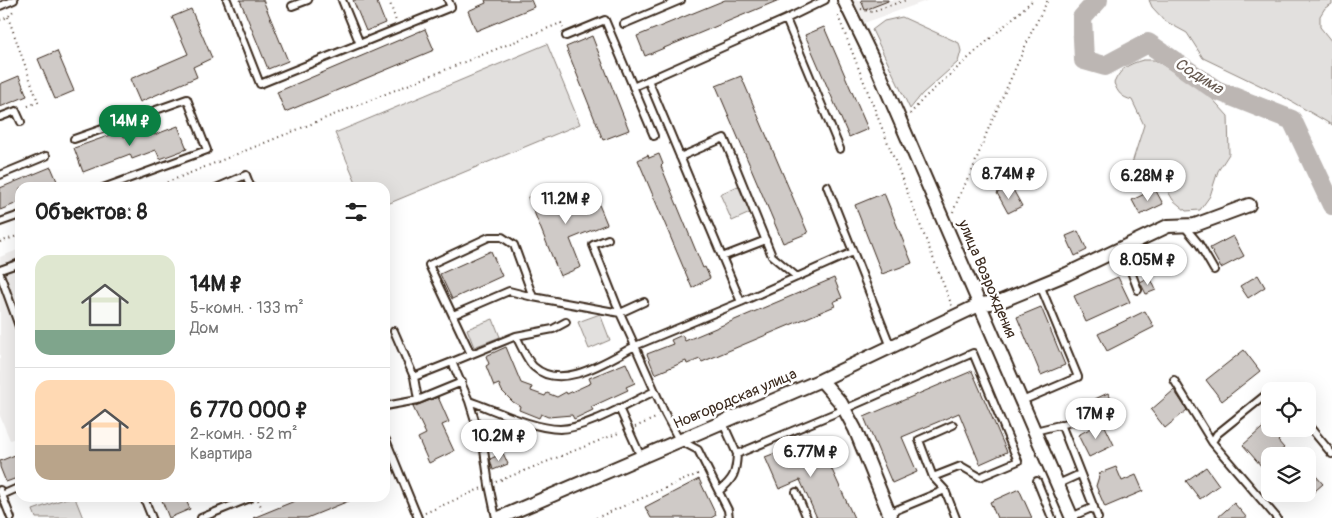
<!DOCTYPE html>
<html lang="ru">
<meta charset="utf-8">
<style>
body{margin:0;font-family:Pangolin,sans-serif;background:#f2f2f2;color:#222;height:100vh;display:flex;flex-direction:column;font-size:19px;white-space:nowrap}
*{box-sizing:border-box;margin:0}
p{font-size:16px;color:#767676}
.icon{flex:none;width:28px;height:28px;fill:none;stroke:currentColor;stroke-width:2;stroke-linecap:round;stroke-linejoin:round}
.map{position:relative;flex:1;overflow:hidden}
.details{position:absolute;left:15px;top:182px;width:375px;height:320px;display:flex;flex-direction:column;background:#fff;border-radius:15px;box-shadow:0 5px 20px #0002}
.details>*{flex:none}
.controls{position:absolute;left:1261px;top:382px;display:grid;gap:10px}
.controls a{display:grid;place-items:center;width:55px;height:55px;border-radius:10px;background:#fff;box-shadow:0 5px 20px #0002;font-size:25px}
.price{position:absolute;translate:-50% -42px;padding:0 11px;border-radius:18px;background:#fff;color:#222;font-size:16px;line-height:32px;filter:drop-shadow(0 1px 2px #0008)}
.price::after{content:'';position:absolute;left:50%;top:30px;width:15px;height:11px;margin-left:-8px;background:inherit;clip-path:polygon(0 0,100% 0,50% 100%)}
.price.on{background:#0b8043;color:#fff}
ul{padding:0;list-style:none}
li{display:flex;align-items:center;gap:15px;height:125px;padding:0 20px}
li+li{border-top:1px solid #e0e0e0}
li span{display:grid;place-items:center;flex:none;width:140px;height:100px;border-radius:15px;color:#555}
li>.icon{margin-inline-start:auto}
span .icon{width:60px;height:60px;fill:#fffc;stroke-width:1}
li b{font-size:21px}
h2{display:flex;justify-content:space-between;align-items:center;height:60px;padding:0 20px;font-size:21px}
.map>svg:first-child{display:block}
</style>
<div class="map">
<svg width="1332" height="518" viewBox="0 0 1332 518">
<rect width="100%" height="100%" fill="#fff"/>
<filter id="ink" filterUnits="userSpaceOnUse"><feTurbulence type="fractalNoise" baseFrequency=".02" numOctaves="2"/><feDisplacementMap in="SourceGraphic" scale="10" xChannelSelector="R" yChannelSelector="G"/><feConvolveMatrix kernelMatrix="1 2 1 2 8 2 1 2 1" color-interpolation-filters="sRGB"/></filter>
<g filter="url(#ink)">
<path fill="#f1efee" d="M851,0h78l-68,24z
M20,249v187l-10,4 -10,-24v-159z"/>
<path fill="#e2e0de" stroke="#8e857e" d="M1149,0h183v4l-7,4 -5,8v11l12,15v83l-50,-29 -79,-38 -16,-25 -22,-12 -13,-14z
M902,17l57,26 2,8 -3,11 -36,32 -12,15 -38,-79 12,-9z
M547,44l33,80 -195,81v-17l-27,-1 -23,-54z
M1143,60h12l27,17 27,18 19,21 1,38 -11,17 -8,25 -10,14 -14,1 -13,-11 -10,-17 -31,5 -5,-9 17,-54 -12,-25c-11,-3 -14,-7 -18,-17 6,-14 14,-19 29,-23z
M738,186l12,27 -18,8 -12,-27z
M600,314l10,26 -21,9 -11,-27z
M493,319l7,18 -26,10 -7,-18z
M67,498h8l8,20h-47l-3,-8z"/>
<g fill="none" stroke-linecap="round" stroke-linejoin="round">
<path stroke="#bcb6b3" stroke-width="20" d="M1098,0l-16,18 2,42 21,6 43,-23 68,47 76,30 40,85"/>
</g>
<path fill="#cfcac7" stroke="#3b2a1e" d="M240,0h23l25,61 -20,8z
M353,0h23l9,23 -19,8z
M485,0h46l3,7 -58,24 -8,-20 18,-8z
M725,0h54l-134,56 -8,-20z
M861,0h27v1l-23,9z
M191,9l21,49 -19,9 4,10 -57,25 -10,-23 58,-25 -16,-37z
M824,27l44,102 -19,8 -44,-102z
M425,29l9,21 -149,62 -8,-20z
M592,36l37,94 -26,10 -37,-93z
M57,51l17,40 -19,8 -17,-40z
M19,76l8,20 -27,11v-23z
M741,76l67,157 -25,10 -67,-157z
M178,126l9,23 -27,10 -4,-9 -24,9 -2,-5 -47,18 -9,-24 48,-17 2,6 27,-10 3,8z
M659,154l4,10 -2,2 42,102 2,-1 5,11 -18,10 -54,-128 10,-5 1,3z
M51,167l9,21h-40v14l-20,8v-22z
M1011,186l11,20 -14,7 -11,-20z
M549,188l7,17 37,-15 14,34 -37,15 11,28 -21,9 -32,-79z
M1155,189l8,15 -23,11 -8,-15z
M884,193l28,70 -30,11 -27,-69z
M1078,231l9,19 -12,6 -9,-20z
M1233,236l11,20 -23,12 -11,-20z
M1174,247l8,12 -12,8 -8,-12z
M491,251l11,25 -50,23 -12,-25z
M1258,275l7,12 -17,11 -8,-12z
M1118,277l12,25 -44,20 -12,-26z
M1150,277l6,13 -10,4 -6,-12z
M834,278l8,20 -9,4 2,4 -133,56 -2,-3 -13,5 -1,-3 -31,13 -8,-20 26,-10 -2,-4 11,-5 3,6z
M1041,307l24,58 -24,10 -24,-58z
M1145,311l9,16 -47,24 -9,-17z
M506,347l15,36 11,4 -1,4 14,5 2,-3 10,4 9,-5 1,2 24,-11 -2,-5 37,-15 9,20 -9,4 2,3 -37,17 2,3 -19,9 -2,-4 -24,2 -7,-3 -2,4 -20,-8 1,-4 -7,-4 -11,-11 -3,-7 -5,2 -8,-20 3,-2 -3,-8z
M1244,350l16,21 -38,30 -16,-21z
M972,371l35,81 -27,12 -21,-51 -57,24 15,35 -25,11 -28,-66z
M1174,390l13,20 -22,18 -14,-18z
M1108,393l4,8 -14,6 -3,-8z
M438,397l11,25 -7,3 12,26 -25,12 -11,-25 8,-4 -13,-27z
M1270,421v8h11l4,5 -7,7 6,7 -9,8h-5v4l-8,7 -19,-22z
M1103,422l11,23 -25,12 -11,-22z
M817,437l37,81h-37l-17,-38 -21,9 -14,-32z
M20,453v24l-14,5 -6,-15v-6z
M503,453l5,11 -15,6 -3,-11z
M1116,467l6,14 14,-6 7,16 -38,16 -9,-21 4,-13z
M1206,467l13,18 -19,14 -14,-18z
M1308,467l15,17 -15,13z
M699,479l17,36 -5,3h-60l-6,-11z
M1019,489l13,29h-35l-7,-16z
M161,498h24l5,11 -21,9z
M302,498h54l-49,20h-54z
M1234,503l13,15h-30z"/>
<g fill="none" stroke-linecap="round" stroke-linejoin="round">
<defs>
<path id="service" d="M227,0l33,84 191,-77 -3,-7
M342,0l18,44
M825,0l-39,19 54,130
M0,6l14,-6
M292,6l16,-6
M624,24l57,-24
M566,36l39,-16 49,116
M648,80l93,222
M633,87l153,-68
M0,117l16,-6 5,11
M74,139l113,-40 20,51 -104,38
M680,157l44,-19 48,118 25,21
M0,175l46,-19
M827,186l64,161
M216,188l30,-13 5,13
M0,222l20,-7
M1184,226l15,18 15,26
M608,239l-15,6 27,68
M1122,248l16,42
M722,257l44,-17
M0,270l20,-7
M0,274l20,55
M453,315l56,-24 24,6
M394,331l20,46 38,-15
M516,336l37,-7 13,-7
M471,354l-42,-89 60,-28h13l12,8 19,52 87,16
M414,377l4,23
M1174,380l38,62
M1270,393h-2l-51,41 -5,8 65,76
M469,401c26,9 64,28 91,28 25,0 71,-27 95,-38
M1022,401l56,-24 -38,-92
M385,406l33,-6 44,-18
M619,408l22,49
M722,421l15,33 108,-45 128,-56 45,108 -38,16 -19,-11 -28,11
M1061,424l37,94
M1308,425l24,29
M1035,431l49,-12
M385,441l1,-1 32,78
M1037,481l15,37
M1058,484l22,-10
M0,490l2,5 18,-8
M945,490l-12,-13 -14,-37 34,-15
M719,491c15,-12 17,-18 18,-37
M796,492l11,26
M2,495l9,23
M144,498l8,20
M889,513l56,-23 11,28
M1071,517l23,-10
M201,518l49,-20
M496,518l-7,-33 -5,-35 -15,-49 -17,-39 64,-26c4,8 12,26 18,31 28,25 74,-7 101,-21l-15,-33 24,-11
M729,518l-1,-8 -30,-60 -19,-10 -14,-26 -30,-68 106,-44 112,-50"/>
<path id="minor" d="M844,0l35,72 193,446
M821,380l20,23 14,26 36,89
M499,518l322,-138 160,-76 18,-2 68,-28 101,-48 27,-1 54,-20"/>
</defs>
<use href="#service" stroke="#3b2a1e" stroke-width="10"/>
<use href="#minor" stroke="#3b2a1e" stroke-width="16"/>
<path stroke="#3b2a1e" stroke-width="2" stroke-dasharray="1 4" stroke-linecap="butt" d="M389,0l7,21
M861,9l9,3 36,-12
M838,16l114,290
M8,17l30,85 -12,5
M0,20l8,-3 6,-7
M910,114l14,-16 109,-98
M153,188l408,-165 2,5
M953,212l7,-18 12,-23 15,-39 45,-101 16,-31
M0,242l20,-7
M635,427l23,-10
M496,482l125,-50
M258,500l6,13
M425,513l57,-25
M596,518l104,-45"/>
<use href="#service" stroke="#fff" stroke-width="6"/>
<use href="#minor" stroke="#fff" stroke-width="12"/>
</g>
</g>
<g text-anchor="middle" dominant-baseline="central" stroke-width="5" stroke-linejoin="round" paint-order="stroke">
<g font-size="15" fill="#3b2a1e" stroke="#fff">
<text transform="translate(987 279) rotate(67)">улица Возрождения</text>
<text transform="translate(735 399) rotate(-23)">Новгородская улица</text>
</g>
<g font-size="16" font-style="italic" fill="#685b52" stroke="#fff">
<text transform="translate(1199 76) rotate(32)">Содима</text>
</g>
</g>
</svg>
<div class="controls">
<a><svg class="icon" aria-label="locate" viewBox="0 0 24 24"><circle cx="12" cy="12" r="6"/><path d="M12 2v4M12 18v4M2 12h4M18 12h4"/></svg></a>
<a><svg class="icon" aria-label="layers" viewBox="0 0 24 24"><path d="M12 4l9 5-9 5-9-5zM3 14l9 5 9-5"/></svg></a>
</div>
<b class="price on" style="left:130px;top:147px">14M ₽</b>
<b class="price" style="left:1009px;top:200px">8.74M ₽</b>
<b class="price" style="left:1148px;top:202px">6.28M ₽</b>
<b class="price" style="left:566px;top:225px">11.2M ₽</b>
<b class="price" style="left:1148px;top:286px">8.05M ₽</b>
<b class="price" style="left:1096px;top:440px">17M ₽</b>
<b class="price" style="left:499px;top:462px">10.2M ₽</b>
<b class="price" style="left:811px;top:478px">6.77M ₽</b>
<section class="details">
<h2>Объектов: 8<svg class="icon" aria-label="filters" viewBox="0 0 24 24"><path d="M4 7h16M4 17h16"/><circle cx="9" cy="7" r="2"/><circle cx="15" cy="17" r="2"/></svg></h2>
<ul>
<li><span style="background:linear-gradient(#dfe7d0 75%,#7fa58c 0)"><svg class="icon" aria-label="home" viewBox="0 0 24 24"><path d="M3 11l9-7 9 7M6 9v11h12V9"/></svg></span><div><b>14M ₽</b><p>5-комн. · 133 m²</p><p>Дом</p></div></li>
<li><span style="background:linear-gradient(#ffd9b3 65%,#b9a48a 0)"><svg class="icon" aria-label="home" viewBox="0 0 24 24"><path d="M3 11l9-7 9 7M6 9v11h12V9"/></svg></span><div><b>6 770 000 ₽</b><p>2-комн. · 52 m²</p><p>Квартира</p></div></li>
</ul>
</section>
</div>
